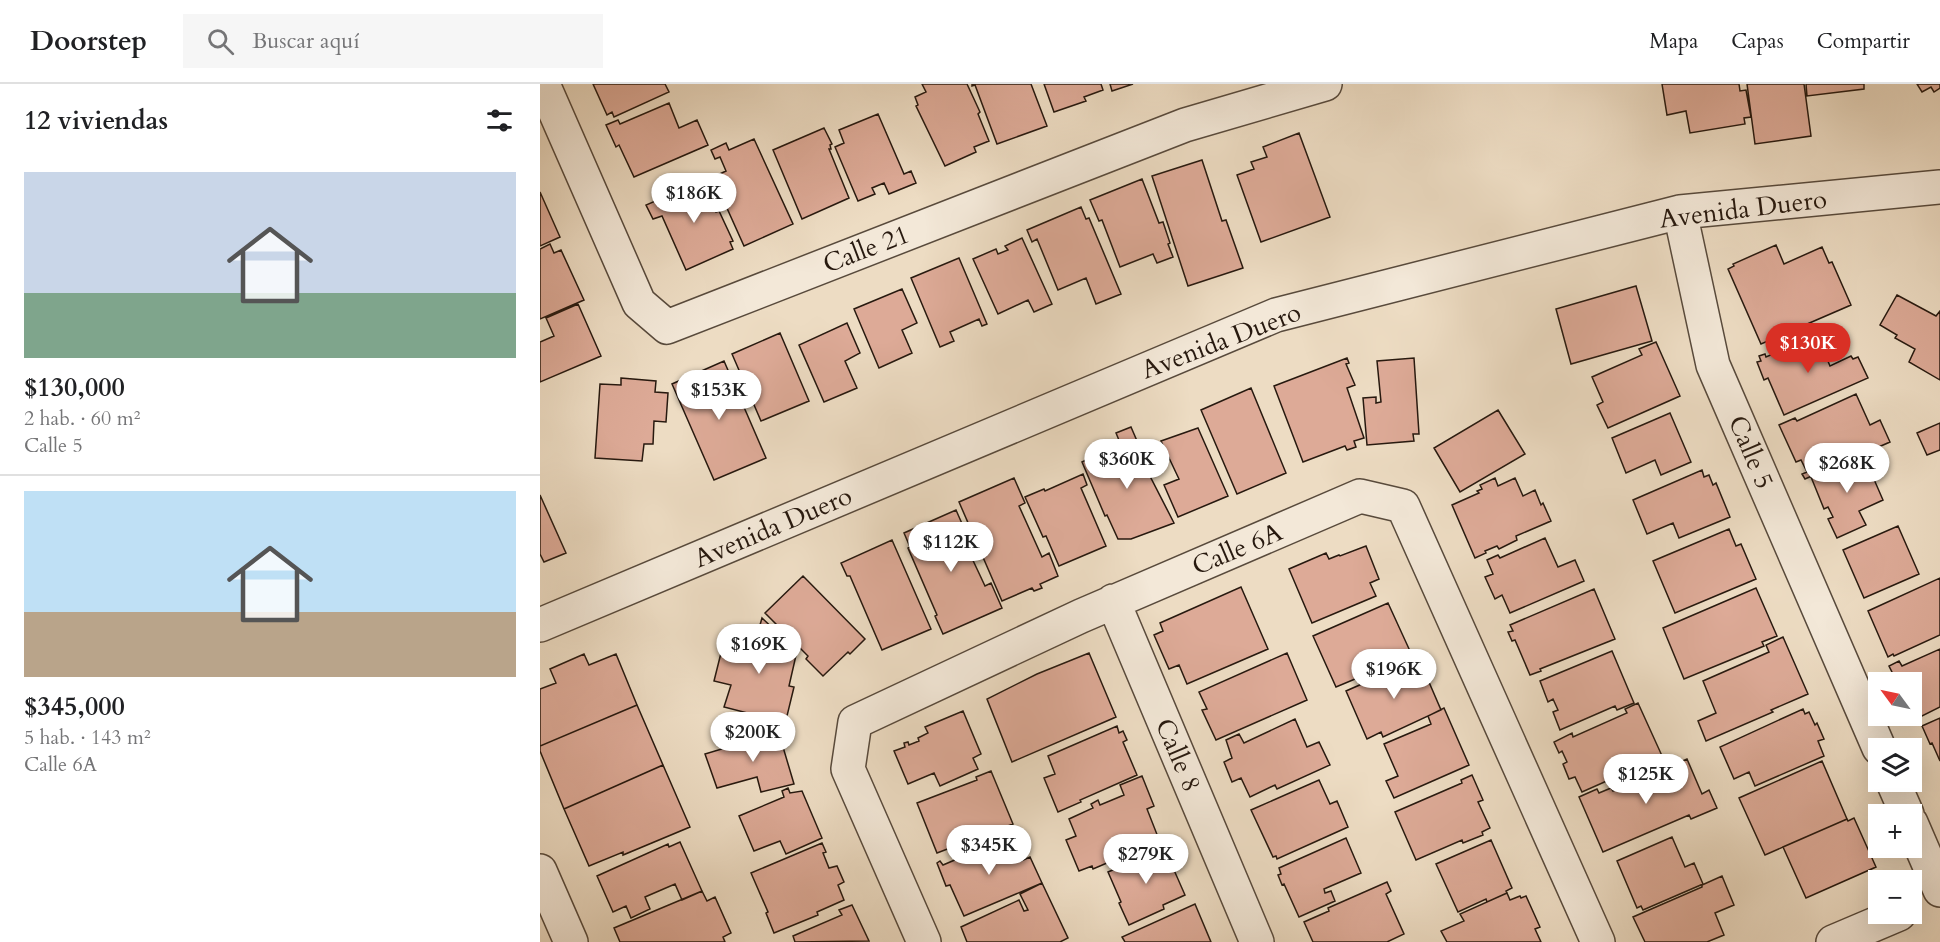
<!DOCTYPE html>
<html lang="es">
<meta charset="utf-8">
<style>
body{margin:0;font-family:Cardo,serif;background:#f6f6f6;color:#202124;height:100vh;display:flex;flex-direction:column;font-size:22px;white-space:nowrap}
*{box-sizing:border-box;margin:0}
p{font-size:20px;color:#757577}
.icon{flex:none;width:33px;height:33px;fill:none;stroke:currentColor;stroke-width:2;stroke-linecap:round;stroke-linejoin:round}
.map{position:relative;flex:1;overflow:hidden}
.side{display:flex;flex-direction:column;background:#fff;width:540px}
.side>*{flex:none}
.needle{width:39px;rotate:303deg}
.fabs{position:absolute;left:1328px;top:588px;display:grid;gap:12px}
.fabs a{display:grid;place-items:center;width:54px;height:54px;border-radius:0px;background:#fff;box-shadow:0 6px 24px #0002;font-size:30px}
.price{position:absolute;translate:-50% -51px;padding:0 14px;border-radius:21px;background:#fff;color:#222;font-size:20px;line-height:39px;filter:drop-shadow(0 2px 3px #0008)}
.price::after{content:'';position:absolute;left:50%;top:36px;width:18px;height:14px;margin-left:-9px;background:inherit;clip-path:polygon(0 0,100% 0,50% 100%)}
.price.on{background:#d93025;color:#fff}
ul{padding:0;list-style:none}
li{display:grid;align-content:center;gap:12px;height:318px;padding:0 24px}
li+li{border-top:2px solid #e0e0e0}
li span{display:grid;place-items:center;height:186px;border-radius:0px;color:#555}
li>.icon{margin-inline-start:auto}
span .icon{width:108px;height:108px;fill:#fffc;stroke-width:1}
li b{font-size:26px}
h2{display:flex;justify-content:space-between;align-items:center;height:72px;padding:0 24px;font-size:26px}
header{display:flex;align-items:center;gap:36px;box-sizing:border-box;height:84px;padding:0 30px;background:#fff;border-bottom:2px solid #e0e0e0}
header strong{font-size:28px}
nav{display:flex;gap:33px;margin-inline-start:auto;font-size:21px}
.search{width:420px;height:54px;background:#f6f6f6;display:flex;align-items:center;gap:15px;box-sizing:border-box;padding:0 21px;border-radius:0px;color:#757577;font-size:22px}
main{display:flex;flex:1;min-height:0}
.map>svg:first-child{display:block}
</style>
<header>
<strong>Doorstep</strong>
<div class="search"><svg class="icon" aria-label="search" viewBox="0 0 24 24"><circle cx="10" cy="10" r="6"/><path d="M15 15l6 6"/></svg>Buscar aquí</div>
<nav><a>Mapa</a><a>Capas</a><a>Compartir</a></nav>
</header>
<main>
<section class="side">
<h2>12 viviendas<svg class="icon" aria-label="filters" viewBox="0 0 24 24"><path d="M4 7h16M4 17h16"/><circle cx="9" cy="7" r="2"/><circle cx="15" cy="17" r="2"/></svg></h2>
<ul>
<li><span style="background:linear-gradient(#c9d6e8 65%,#7fa58c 0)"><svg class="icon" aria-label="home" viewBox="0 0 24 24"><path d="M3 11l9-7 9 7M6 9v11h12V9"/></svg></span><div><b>$130,000</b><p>2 hab. · 60 m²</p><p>Calle 5</p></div></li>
<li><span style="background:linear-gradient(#bfe0f5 65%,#b9a48a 0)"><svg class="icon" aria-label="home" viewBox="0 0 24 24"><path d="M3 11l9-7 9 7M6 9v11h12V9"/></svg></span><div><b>$345,000</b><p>5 hab. · 143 m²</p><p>Calle 6A</p></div></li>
</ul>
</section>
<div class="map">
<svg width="1400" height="858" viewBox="0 0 1400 858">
<rect width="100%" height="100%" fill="#eddcc3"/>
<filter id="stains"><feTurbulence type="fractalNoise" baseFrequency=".00333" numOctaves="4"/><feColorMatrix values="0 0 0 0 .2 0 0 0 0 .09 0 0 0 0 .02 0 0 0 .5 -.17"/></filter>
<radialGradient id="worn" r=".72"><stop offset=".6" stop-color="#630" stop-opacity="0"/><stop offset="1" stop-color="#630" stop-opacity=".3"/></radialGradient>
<path fill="#ddaa97" stroke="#27190f" stroke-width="1.5" d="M53,0h72l4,8 -55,25 -2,-5 -5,3z
M382,0h45l13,28 -2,2 11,27 -15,6 2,5 -31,14 -29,-60 2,-1 -3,-8 11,-5z
M432,0h59l16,42 -50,18 -22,-59 -3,1z
M504,0h57l2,6 -19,7 2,4 -32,11z
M570,0h23l-21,7z
M1122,0h77l1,7 6,-1 5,27 -7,1 1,6 -55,9 -4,-22 -19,4z
M1207,0h57l7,52 -56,8z
M1266,0h58v5l-57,7z
M1377,0h23v4l-6,4 -3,-5 -9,5z
M129,19l10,25 18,-8 11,25 -74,32 -15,-32 -3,2 -10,-22 12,-5 2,4z
M338,30l26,60 7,-3 5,12 -27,11 -5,-11 -12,5 3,6 -17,7 -23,-54 9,-4 -5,-13z
M284,44l8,16 -2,1 1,4h-2l20,49 -47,21 -29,-69z
M759,49l31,84 -69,25 -24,-67 17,-6 -3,-7 16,-5 -4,-10z
M214,55l39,85 -49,22 -31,-69 13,-6 -6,-14 -5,2 -4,-9 15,-7 3,7z
M662,76l20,61 4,-1 17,48 -55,18 -36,-110z
M166,95l6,13 -4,2 8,18 3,-1 14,30 -3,1 3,7 -47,21 -24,-54 -9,3 -7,-14z
M602,95l17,44 4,-1 7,21 -2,1 5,13 -16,6 -4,-9 -33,13 -18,-47 -3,1 -9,-21z
M0,108l20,45 -20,9z
M541,123l5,12 3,-1 32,76 -25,10 -10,-26 -28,12 -21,-51 -5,3 -5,-12z
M482,154l30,66 -18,8 -6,-12 -30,14 -25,-55 23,-10 2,5 10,-4 -3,-4z
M10,160l4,9 7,-3 23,50 -44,19v-70z
M1236,161l8,19 38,-17 7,16 3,-1 19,43 -90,39 -33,-75 6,-3 -1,-2z
M419,174l28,66 -5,2 -3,-7 -29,13 4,9 -14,6 -29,-69z
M1096,202l16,55 -81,23 -15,-55z
M362,205l15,34 -15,7 10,23 -33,15 -25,-59z
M1357,211l39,21 4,-5v69l-31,-18 6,-13 -20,-11 2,-3 -17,-10z
M38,220l23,52 -61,26v-40l14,-6 -8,-18z
M307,239l13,30 -15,8 12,27 -33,14 -25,-57z
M240,249l29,68 -48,20 -29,-67z
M1277,251l13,31 21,-10 2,3 5,-2 10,21 -84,37 -16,-37 -4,2 -7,-18 4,-1 -2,-5 6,-2 1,3z
M1116,258l24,54 -72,32 -11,-23 6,-3 -11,-25 50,-22 -3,-6z
M807,274l2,5 -3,1 9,21 -8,3 17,50 -10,3 2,6 -9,3 -2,-4 -42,16 -29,-76z
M874,274l5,76h-6l1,7 -47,4 -4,-47 13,-1v6l5,-1 -4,-41z
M184,277l42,97 -52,22 -42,-96z
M81,294l35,3 -1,11 13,1 -2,29 -12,-1 -1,23h-9l-2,17 -47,-3 5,-74 21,1z
M711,304l35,85 -49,21 -36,-84z
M1316,310l14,31 10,-5 10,22 -85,37 -3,-5 5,-2 -6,-12 -5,2 -17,-37 16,-7 2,3z
M958,326l27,44 -65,38 -26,-44z
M1130,329l21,49 -30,13 -6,-15 -29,13 -14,-35z
M1400,339v27l-13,5 -10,-22z
M591,343l6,14 -4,2 41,80 -43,16h-13l-11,-24 -2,1 -23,-54 39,-17 -5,-12z
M658,344l30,68 -50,21 -14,-32 15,-6 -18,-38z
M1323,370l20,46 -24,11 7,14 -29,13 -9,-19 5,-2 -5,-10 -4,2 -13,-32z
M1162,386l2,7 5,-2 4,10 3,-2 14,34 -51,21 -6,-15 -26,11 -14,-34z
M543,390l4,11 -6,3 25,58 -47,20 -13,-30 -3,1 -18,-40 19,-8 1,2z
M474,394l11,25 -6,3 23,51 7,-4 9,23 -18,8 2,4 -8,3 -2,-3 -30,13 -43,-99z
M955,394l3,8 17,-8 8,18 12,-6 6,15 2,-2 8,18 -35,15 1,4 -18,9 -2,-3 -12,5 1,2 -11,5 -23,-53 27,-12 -2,-2 5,-2 -2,-4z
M0,411l26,58 -22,9 -4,-8z
M416,426l18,41 -4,3 15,32 6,-3 11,25 -59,26 -8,-18 2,-1 -29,-67 2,-1 -6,-14z
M1358,442l21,48 -55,24 -21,-48z
M1189,445l7,17 5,-2 15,35 -81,34 -22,-52z
M1005,454l13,29 17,-7 9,21 -74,32 -8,-18 -7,4 -10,-22 8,-3 -6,-14 11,-5 2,3z
M352,456l39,89 -49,21 -32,-74h-3l-6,-13z
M826,462l13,33 -9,4 6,13 -64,27 -23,-54 37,-16 3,6 10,-4 1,1z
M263,492l62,63 -15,15 -2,-2 -25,24 -17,-17 2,-3 -43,-43z
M1400,494v57l-46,21 -1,-2 -5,3 -20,-46z
M701,503l27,62 -81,35 -8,-19 -10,4 -15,-34 9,-4 -3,-8z
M1216,504l21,48 -15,6 2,4 -80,33 -21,-51z
M1054,505l21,50 -75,30 1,2 -11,4 -15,-35 -3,1 -4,-9 5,-1 -3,-6z
M848,519l22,48 -26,11 2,4 -50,21 -23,-51z
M222,534l35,33 -8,35 5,1 -7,29 -6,-1 -2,6 -55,-14 7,-22 -17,-4 9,-36 29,8z
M1243,553l25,57 -37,16 2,2 -67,29 -8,-20 18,-8 -13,-32 66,-29 -3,-7z
M1400,565v58l-22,11 -7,-16v-3l3,-2 -3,-8v-7h-14l-8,-16 10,-5 3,5z
M1072,567l22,52 -17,7 -2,-4 -55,24 -7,-18 5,-2 -5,-11 -5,3 -8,-21z
M549,569l27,64 -104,45 -25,-63 50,-25z
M747,569l20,47 -91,40 -14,-30 5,-1 -8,-17z
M44,570l5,11 27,-11 21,51 -97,41v-57l16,-6 -6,-14z
M879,575l22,51 -58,27 -2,-5 -14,7 -21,-48 50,-22 -2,-5 7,-3 3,5z
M1098,619l25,55 -26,11 -1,-1 -54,24 -7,-15 -6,2 -6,-15 4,-2 -5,-11 -3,2 -5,-11 18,-9 1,4 54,-24 -2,-4z
M97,621l26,60 -99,44 -24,-58v-5z
M904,624l25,57 -75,33 -8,-17 12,-5 -14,-32 47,-20 -3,-8z
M1263,625l2,5 4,-2 6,13 2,-2 7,16 -6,2 6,15 -69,30 -6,-14 -15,7 -14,-32z
M423,627l18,43 -8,4 5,11 -38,17 -6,-13 -26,11 -14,-33 11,-4 -1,-4 4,-1 1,3 10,-4 -1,-3 10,-5 -3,-6z
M1400,634v43l-8,-18 -2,1 -8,-18z
M755,635l12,28 12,-5 11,23 -53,24 -2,-4 -25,12 -9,-19 -9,4 -8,-20 8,-4 -6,-18 13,-6 5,9z
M577,642l2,7 4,-2 4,9 -4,2 14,33 -57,25 1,2 -23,10 -14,-34 11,-4 -7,-18z
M238,648l1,6 5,-1 3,9 -4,1 11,37 -33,8 -4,-15 -40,11 -12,-34z
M1147,675l15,35 7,-4 8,18 -26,11 -2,-4 -86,37 -24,-55 18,-8 2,4 12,-5 2,3z
M1282,677l25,58 -82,36 -26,-57z
M123,681l27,62 -67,28v-3l-34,14 -25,-57z
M451,687l22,53 -76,29 -20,-50 60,-23 -1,-3z
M932,691l11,25 -5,2 12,26 -8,4 1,3 -20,8 -1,-3 -46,20 -21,-48 67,-29 -1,-3z
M602,692l12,30 -7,3 11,28 -38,16 1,4 -28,12 -1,-3 -13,5 -13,-31 10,-4 -7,-17 24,-11 -2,-4 7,-4 2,5 24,-10 -4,-10z
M779,696l11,24 7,-3 11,26 -71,32 -1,-3 -3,1 -22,-47z
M248,704l2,5 12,-2 20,47 -36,16 -6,-13 -26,10 -15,-35 45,-19 -2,-6z
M1314,734l22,49 -70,31 -23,-51 64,-28 1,2z
M471,752l10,25 9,-4 12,26 -78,33 -14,-31 -4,1 -9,-23 3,-2 3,4z
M1132,753l13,30 9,-4 9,21 -60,26 -2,-4 -4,2 -20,-47z
M806,754l15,35 -37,16 1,4 6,-2 4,10 -36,16 -15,-33 -2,1 -4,-10 3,-1 -2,-6z
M951,756l21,48 -6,3 1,2 -20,9 -1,-3 -28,13 -22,-48z
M140,758l22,49 -20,9 -7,-16 -30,13 5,12 -19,9 -5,-12 -13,6 -16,-36 71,-32 1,3z
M282,759l4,9 -3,1 6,15 8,-2 7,16 -6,3 6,15 -27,12 1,3 -44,18 -8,-20 2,-1 -17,-39z
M623,761l22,50 -22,10 1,4 -35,16 -10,-22 2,-1 -13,-30 48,-20 -2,-3z
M1182,792l12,29 -19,8 9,22 -17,7h-62l-12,-25 69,-30v-2z
M847,798l4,9 -5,3 18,40 -17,8h-74l-9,-20 25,-11 -1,-3z
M502,799l26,55 -8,4h-93l-6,-15 58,-27 5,11 4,-1 -8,-16z
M162,807l5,10 8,-4 16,36 -8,4 2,5h-105l-6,-14z
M967,809l3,7 10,-4 1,2 5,-2 14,31 -5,2 6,13h-94l-6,-11 23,-10 -4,-7z
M655,820l16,38h-86l-3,-5z
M312,821l17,36 -74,1 -2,-6 49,-21 -3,-5z"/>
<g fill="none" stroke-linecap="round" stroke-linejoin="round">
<defs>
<path id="street" d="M3,0l96,219 28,24 518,-202 140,-41
M1140,128l33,153 166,383
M573,517l144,341
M0,541l736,-310 404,-103 260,-25
M1353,698l14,32
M1371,739l29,67
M0,787l31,71
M384,858l-76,-173 7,-47 226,-106 279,-120 43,10 195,436
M1293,858l66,-28"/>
</defs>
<use href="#street" stroke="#584a3c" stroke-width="36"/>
<use href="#street" stroke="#f3e8d8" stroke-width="33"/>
</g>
<g text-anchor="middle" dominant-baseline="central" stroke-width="5" stroke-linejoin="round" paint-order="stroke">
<g font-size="26" fill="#27190f" stroke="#f3e8d8">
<text transform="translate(1203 125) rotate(-7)">Avenida Duero</text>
<text transform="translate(326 165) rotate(-21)">Calle 21</text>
<text transform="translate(681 257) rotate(-21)">Avenida Duero</text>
<text transform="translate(1211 368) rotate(67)">Calle 5</text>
<text transform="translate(233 443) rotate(-23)">Avenida Duero</text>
<text transform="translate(697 465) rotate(-23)">Calle 6A</text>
<text transform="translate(638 671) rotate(67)">Calle 8</text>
</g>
</g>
<rect width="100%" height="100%" filter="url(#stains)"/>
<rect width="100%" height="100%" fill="url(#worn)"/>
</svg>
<div class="fabs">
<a><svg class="needle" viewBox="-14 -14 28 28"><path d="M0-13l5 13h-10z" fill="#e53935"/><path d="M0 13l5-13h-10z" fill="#757577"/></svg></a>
<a><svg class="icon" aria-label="layers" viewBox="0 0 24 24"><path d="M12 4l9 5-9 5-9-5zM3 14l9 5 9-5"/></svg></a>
<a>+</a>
<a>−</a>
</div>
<b class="price" style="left:154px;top:140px">$186K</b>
<b class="price on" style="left:1268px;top:290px">$130K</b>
<b class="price" style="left:179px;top:337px">$153K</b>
<b class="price" style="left:587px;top:406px">$360K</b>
<b class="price" style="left:1307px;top:410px">$268K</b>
<b class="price" style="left:411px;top:489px">$112K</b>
<b class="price" style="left:219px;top:591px">$169K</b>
<b class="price" style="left:854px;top:616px">$196K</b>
<b class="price" style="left:213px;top:679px">$200K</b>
<b class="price" style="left:1106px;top:721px">$125K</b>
<b class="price" style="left:449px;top:792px">$345K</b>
<b class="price" style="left:606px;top:801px">$279K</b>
</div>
</main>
